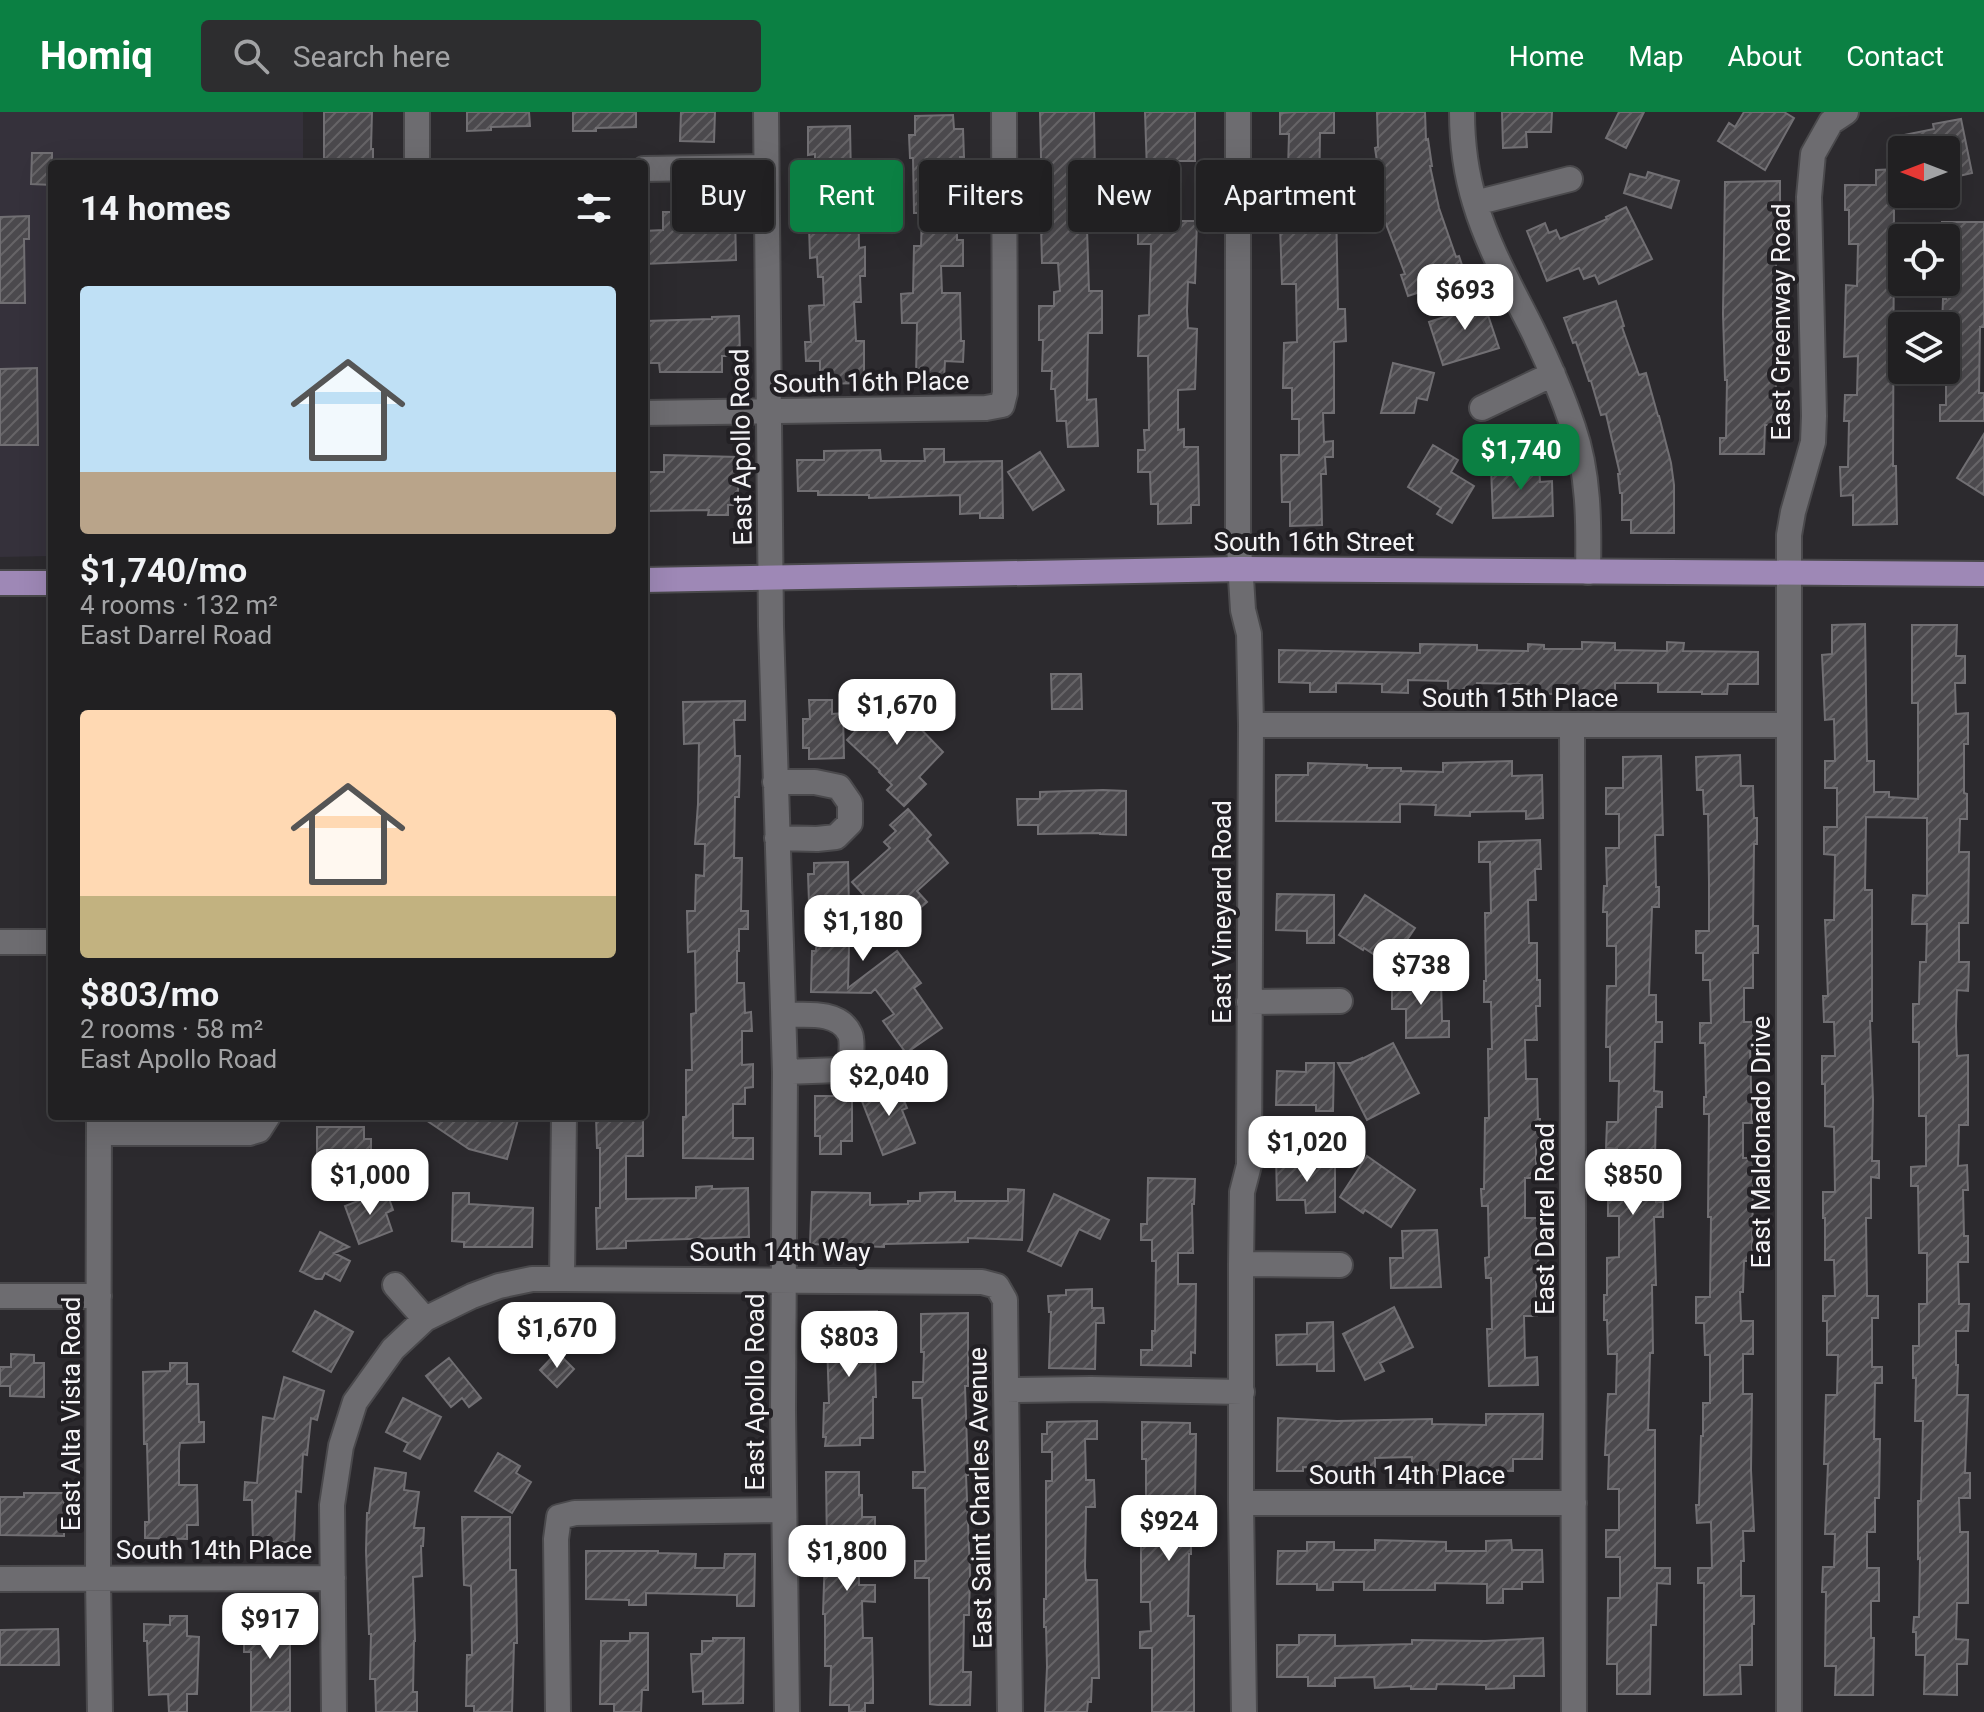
<!DOCTYPE html>
<meta charset="utf-8">
<style>
body{margin:0;font-family:Roboto,sans-serif;background:#2d2d2f;color:#f1f3f6;height:100vh;display:flex;flex-direction:column;font-size:30px;white-space:nowrap}
*{box-sizing:border-box;margin:0}
p{font-size:26px;color:#a2a3a5}
.icon{flex:none;width:44px;height:44px;fill:none;stroke:currentColor;stroke-width:2;stroke-linecap:round;stroke-linejoin:round}
.map{position:relative;flex:1;overflow:hidden}
.panel{position:absolute;left:48px;top:48px;width:600px;height:960px;display:flex;flex-direction:column;background:#212022;border-radius:8px;box-shadow:0 8px 32px #0002,0 0 0 2px #3e3e40}
.panel>*{flex:none}
.hud{position:absolute;left:672px;top:48px;width:760px;height:72px;display:flex;gap:16px}
.needle{width:52px;rotate:270deg}
.tools{position:absolute;left:1888px;top:24px;display:grid;gap:16px}
.tools a{display:grid;place-items:center;width:72px;height:72px;border-radius:8px;background:#212022;box-shadow:0 8px 32px #0002,0 0 0 2px #3e3e40;font-size:40px}
.price{position:absolute;translate:-50% -68px;padding:0 18px;border-radius:16px;background:#fff;color:#222;font-size:26px;line-height:52px;filter:drop-shadow(0 2px 4px #0008)}
.price::after{content:'';position:absolute;left:50%;top:48px;width:24px;height:18px;margin-left:-12px;background:inherit;clip-path:polygon(0 0,100% 0,50% 100%)}
.price.current{background:#0b8043;color:#fff}
ul{padding:0;list-style:none}
li{display:grid;align-content:center;gap:16px;height:424px;padding:0 32px}
li span{display:grid;place-items:center;height:248px;border-radius:8px;color:#555}
li>.icon{margin-inline-start:auto}
span .icon{width:144px;height:144px;fill:#fffc;stroke-width:1}
li b{font-size:34px}
h2{display:flex;justify-content:space-between;align-items:center;height:96px;padding:0 32px;font-size:34px}
.tag{padding:0 28px;border-radius:8px;background:#212022;box-shadow:0 8px 32px #0002,0 0 0 2px #3e3e40;font-size:28px;line-height:72px}
.tag.current{background:#0b8043;color:#fff}
header{display:flex;align-items:center;gap:48px;box-sizing:border-box;height:112px;padding:0 40px;background:#0b8043;color:#fff}
header strong{font-size:38px}
nav{display:flex;gap:44px;margin-inline-start:auto;font-size:28px}
.search{width:560px;height:72px;background:#2d2d2f;display:flex;align-items:center;gap:20px;box-sizing:border-box;padding:0 28px;border-radius:8px;color:#a2a3a5;font-size:30px}
.map>svg:first-child{display:block}
</style>
<header>
<strong>Homiq</strong>
<div class="search"><svg class="icon" aria-label="search" viewBox="0 0 24 24"><circle cx="10" cy="10" r="6"/><path d="M15 15l6 6"/></svg>Search here</div>
<nav><a>Home</a><a>Map</a><a>About</a><a>Contact</a></nav>
</header>
<div class="map">
<svg width="1984" height="1600" viewBox="0 0 1984 1600">
<defs>
<pattern id="building-hatch" width="6" height="6" patternUnits="userSpaceOnUse" patternTransform="scale(2)"><rect width="6" height="6" fill="#4b494d"/><path d="M-1 1l2-2M0 6l6-6M5 7l2-2" fill="none" stroke="#666467"/></pattern>
</defs>
<rect width="100%" height="100%" fill="#2c2a2e"/>
<path fill="#35313b" d="M0,0h303v52h-251v392l-52,1z"/>
<path fill="url(#building-hatch)" stroke="#716f73" stroke-width="2" d="M324,0h48l-1,37h2v15h-49z
M467,0h62l1,14 -39,1v3l-24,1z
M573,0h63v15l-40,1v3h-23z
M681,0h34l-1,30 -34,-1z
M1040,0h54l1,63 -8,1v28h5v24h-5l2,63h13v42h-14l-1,67 9,-1 2,47 -30,1 -2,-26h-9l-2,-32h-4l1,-18h-10l1,-31h-4v-34h15v-14l6,-1 -2,-28h-16l-1,-36h-2v-25h3z
M1145,0h50v49h-19l3,60h18l-2,62 -7,-1 -1,29 1,17 9,1 -2,60 -17,1v40l6,-1v18h14l1,58h-8v18l-33,1v-20h-7l-1,-32h-12v-22h7l-1,-20h5l-1,-74h-10l1,-40 10,-1 2,-71h-13v-22h5l1,-20h4z
M1295,0h39v21h-14l-1,70h17l2,106h7l1,32 -12,1v71h-11l1,29 9,-1v16h-8l1,17h-5l1,51 -32,1v-24h-8l-1,-47h18v-36h-7v-31h-9l1,-45 13,-1 -1,-58h-14l-2,-59h15v-36h-15v-20h8l1,-35h-9v-21z
M1377,0h48l1,28 2,-1 4,27h-2l9,42 17,49 3,-1 7,21 -58,19 -7,-21 4,-1 -24,-63 -5,1 -5,-22 10,-2 -6,-40 3,-1z
M1502,0h50l-1,20h-25l1,15 -24,1z
M1619,0h25l-18,36 -20,-10z
M1744,0h40l10,6 -29,52 -47,-29 11,-18 6,4z
M953,3l1,14h9l1,28h-4l1,39h-19v30h15v14h6v26h-22l1,27h18l1,48h3l-1,21 -18,-1 -1,18 -28,-1 1,-55h-15l-1,-29 12,-1 1,-47h7l1,-33h-8l-1,-55h-3l-1,-23h6v-19z
M1961,7l11,54 -26,6v-29h-39l-3,-15 30,-6 -1,-5z
M850,14l1,53h7l1,69 6,-1v29h-5l1,26h-7l2,39h8v42l-44,1v-23h-14l-1,-19h6l-2,-36 15,-1 -1,-28h-5l-1,-20 -7,1 -2,-63h7v-41l-7,1v-28z
M32,41h20v32l-21,-1z
M1900,57v37h-6l-1,260h3l1,58 -44,1v-30l-12,1 -1,-29h8l1,-46h-5l1,-26h12l1,-39 -14,1 2,-72 11,1 1,-42h-9v-34h-4v-25h31v-15z
M1648,60l31,9 -8,27 -47,-15 6,-19 16,4z
M1780,69v28h-4v80h5l-1,57h-4v79h-11l-1,29h-44v-16h6l1,-58h-2l-2,-66 2,-132z
M1626,95l26,52 -53,25 -4,-9 -11,4 -5,-11 -32,13 -20,-50 18,-8 4,10 7,-3 4,9 47,-20 -1,-2z
M663,100h20v3l52,-1 1,46 -92,4v-33l19,-1z
M29,104v23h-5l1,64h-25v-86z
M1942,110h42v105h-4l-1,66h5v28h-44v-16h6v-79h-4l1,-27h3v-61h-4z
M1481,182l18,54 -56,17 -14,-43 34,-11 -3,-10z
M1616,189l8,25 -2,1 17,48 7,-2 12,43h1l12,47 3,22v48h-43v-13h-9v-27h-2l-2,-19h2l-14,-60 -5,1 -10,-34h-2l-13,-39 -3,1 -9,-25z
M739,204l1,40h-18v16h-62l-1,-9h-13l-1,-42 67,-2v-2z
M1393,251l41,10 -7,27 -10,-2 -3,15h-33z
M37,256l1,77h-38v-76z
M1984,322v61l-27,-17z
M1433,333l25,15 -7,12 23,14 -22,37 -15,-9 4,-6 -33,-21z
M924,337h20v13l58,-1 1,57h-23v-5l-20,1v-19l-91,3v-3h-51v-4h-20l-1,-31h27v-9l56,-1 1,11h44z
M1040,340l24,38 -31,20 -25,-38z
M664,343l74,2v48h-10v10h-20l1,-5 -65,1v-39h20z
M1539,349l1,21 12,-1 1,35 -60,2 -2,-51 31,-1v-4z
M1865,512l2,137h7v31h15v5l29,2v-96h-6v-78h45l-1,31h9v27h-10l1,31 12,-1v31h-4v49l3,1v25h-7l-1,33h10l-1,71h-9v39h10l-1,29 -11,-1 -1,36 1,30 11,-1v70h-9l-1,41 9,-1 1,25h-5l1,46h4v26h-10l1,42h10l-1,27h-12v34h2l-1,30h11l-3,78h5v25h-11l1,34h8v71h-11l-1,36 12,1 -1,24h-10v31l-33,-1 1,-39h-9v-23h-3l1,-15h5l1,-59 -2,1v-58h3l2,-80h-8l1,-43h-3v-32h6v-42h8v-51h-8l-1,-67h-7v-19l15,-1v-50h-7v-74h-6v-38h6l1,-42h6l1,-38h-15l1,-29 14,1v-78l-61,-1 -1,73h7v131h-2l3,79 -1,61h7v17l-8,-1v41h-5l1,78h11v22h-6v49h10v16h-7l-1,56h6l-1,59h-4v34h-8v36h12v33h-8v37h3l-1,57h-38l1,-29h-11l1,-74h-4l1,-25h11l1,-33h-10l3,-70h-4l2,-69h11l1,-40h-11v-34h-4v-25h12l-1,-36h-9v-42h-2v-26h12l-1,-65 -9,-1v-42h-3v-28h13l-1,-34h-10l-1,-26h5l-3,-76h9l1,-65 -11,-1v-27h13v-39h-12v-27h10l-1,-42 -9,1 -3,-65 10,-1v-29z
M1582,530l33,1v7l52,1v-9l17,1 -1,8 75,1v32h-30l-1,10h-25v-2h-44v-9h-43v10l-34,-1v5h-25v-3l-38,-1 1,-9 -42,-1 -1,10 -28,-1v-11l-40,-1v13l-26,-1v-8l-46,-1v9h-26v-9l-31,-1v-32l141,3v-9l57,1v5l51,1v-7l16,1v4h38z
M1051,562h30l1,35h-30z
M892,580l28,26 -5,5 28,29 -24,25 7,7 -22,22 -17,-16 5,-5 -13,-13 1,-1 -33,-31z
M809,588h23v14l11,-1 1,45 -35,1v-11h-6v-29h7z
M745,589v19h-11l1,36h5l-1,41h-4l-1,61h8l-1,53h7v18h-9v22h-2v32h7l1,30 6,-1 1,19h-10v34l11,-1v23l-8,1v16h-12v34h20v21l-70,-1v-41h3v-47h6l-1,-56 5,-1 -1,-62 -7,1 -1,-41h8l1,-36 8,1 1,-32h-10l3,-40 1,-61 -15,1 -1,-42z
M1740,643l1,31h12l1,32h3v26h-3l-1,82h5v27h-5v35h-9v34h10l1,26h-5l2,75h-9v35h15v26h-5l-1,77h-8l-1,31h-3l1,29h12v33h-10v40h9l-1,76 3,61h-11l1,30h-3v35h13v28h-2v41h-12l1,29 -37,1v-112h-6v-15h14l-1,-46 -14,1 -1,-18h3l2,-69h2v-33h7v-48h-5l-1,-32h-8v-26h14l1,-80h-3l1,-103h-5v-17h2l-1,-54h-5v-20h11l-1,-43h-7v-27h-7v-22h13v-48l-1,-69h-4l-1,-24h-6l-1,-33z
M1661,644l2,79h-8l1,52h3v20h-7l-3,88h7v27h6v20h-7l-1,49 8,1v15h-6l-1,53 1,42h7v15h-9l2,68h-4l1,68h-3l-2,77h7v138h15v16l-13,-1 -1,42h-5l-1,69h-33v-30h-10l1,-66h12v-41h-14v-27h13v-41h-11l1,-34h-4l3,-61h8l1,-40h-9l-1,-34h-3v-25h3v-37l12,-1v-41h-11v-25h9v-42l-11,-1 1,-26h11l1,-41h-9v-34h-4l1,-61h9v-40h-9v-34h-4l1,-26h3l-1,-38h13v-34h-13v-26h17v-31z
M1512,649v15l30,-1 1,43 -17,1v-8l-56,1v4l-35,-1 1,-10 -36,-1v18l-124,-1v-46h32v-12l59,2v3h34v3l42,1v-9z
M1103,678l23,1v44l-26,-1v-1l-62,1v-9h-20l-1,-26h23v-7z
M908,697l23,26 -4,4 21,24 -31,28 10,11 -26,23 -23,-25 -5,5 -21,-23 38,-34 -6,-6 12,-11 -6,-6z
M1540,728l1,29h-6l1,31h-8l1,43h8v37h3v26h-4l1,34h-12l1,39h11l1,40h2l-1,25h-3v34h-11v40h12l2,64h-3l1,34h-13l1,42 12,-1 1,28 -49,1 -2,-57h5l-1,-51h-5l-1,-20 4,-1 -1,-51h-6l-1,-17h3l1,-71h4l-1,-69h4l-1,-47h-7v-21h2l-1,-68h6l-1,-51h-11v-20z
M848,750l1,45h-12l1,39h11l-1,42 49,-37 24,32 -7,5 28,40 -36,25 -23,-32 11,-7 -19,-25 -4,4 -60,-1 1,-41h4l1,-31h-2l-1,-17h-5l-1,-29h6v-11z
M1277,782l57,1v48h-27v-12l-31,-1z
M1365,783l50,33 -25,37 -26,-17 -1,2 -24,-15z
M1441,867l1,42h7v16l-43,1v-29h-14v-29z
M1393,931l26,50 -52,27 -29,-57h13l11,-5v1z
M1306,951h28l-1,48h-17v-6h-40l1,-34 29,1z
M895,967l12,29 -5,2 13,33 -32,12 -23,-59 18,1 -4,-10z
M815,984h37v45h-11v13h-21v-18h-5z
M420,1004h99l-12,43 -38,-10z
M643,1004v40h-17v43l70,-1v-11l16,-1v3l36,-1 1,49 -123,4v7l-29,1 -1,-41h4v-60h-3l-1,-31z
M317,1015h47v12h7v19h-54z
M1276,1043h19v8h40v49l-29,1 -1,-13h-28z
M1367,1044l48,34 -24,37 -26,-17 -2,3 -23,-16z
M1148,1066l47,1 -1,25h-2l1,49h-15v31h18l-1,69 -4,-1v14l-50,-1v-15h11v-19h3l1,-70h-4v-21h-11v-16h6z
M1008,1077l16,1 -2,50 -54,-2v4l-84,2v3l-74,-3 2,-52 58,1v12l38,-1v-3h12v-8l19,-1h16v9h53z
M386,1078l7,20 -7,3 6,18 -33,13 -14,-38z
M453,1081h16v11l64,4 -1,39h-68v-5l-12,-1z
M1054,1082l55,26 -9,19 -21,-10 -18,37 -33,-15z
M1437,1118l4,57 -50,1 -1,-30h13l-1,-27z
M320,1120l29,15 -15,6 16,8 -10,20 -15,-8 -3,6h-6l-16,-8z
M1092,1177v19h11l1,15h-8l-1,46 -46,-1 2,-56h-2l-1,-16 18,-1v-5z
M1394,1195l19,40 -33,16 4,8 -19,9 -22,-46z
M315,1199l38,21 -22,40 -38,-21z
M877,1199v16h-12l1,31h9l1,39h-3v41h-13v7l-35,1 1,-9h-3l1,-34h5l-2,-62h-4v-18h5v-11z
M968,1201v73h-3l3,89h-2l4,97 -1,43h-5l-1,57h8l-1,33h-32l-8,-1 -1,-126h-14v-17h11l-1,-73h-12v-16h12l-3,-74h-9v-16h10l1,-30h-3v-38z
M1333,1210l1,49h-17v-7l-40,1 -1,-30 31,-1v-11z
M557,1240l17,17 -17,18 -17,-17z
M11,1242l23,1v8h10v34l-34,-1v-10h-10v-19h11z
M449,1246l32,40 -12,9 -7,-9 -11,9 -25,-31z
M170,1251h17v21h11l1,38h5v20l-24,1 -1,9v33h18l1,40h-11v14l-42,-1v-16h4l-2,-78h-3l-1,-72 27,-1z
M284,1265l40,14 -7,29 -6,-2 -4,37 -4,-1 -2,38 -5,-1 -2,51h-41l-1,-42h-8l1,-18 12,1 6,-66 11,2z
M403,1286l38,19 -21,42 -16,-8 4,-8 -22,-11z
M1486,1302h57l-1,45h-29v12l-76,-1v4l-26,-1 1,-16 -37,1v11l-72,-2v4h-26l1,-53 59,3 95,-2v5l54,1z
M1097,1309v18h-12l1,41h8l1,27h-9l-1,60 1,13h11l2,98h-7l-1,24h-3l-1,10h-42l2,-45 -1,-40h-2v-28h2v-118h6v-29h-10v-18h5v-12z
M1142,1310l48,1v11h6l-1,66h-4v54h-2l-1,62h6v96h-42v-64h-12v-16l11,-1 -1,-29h-9v-62h11v-36h-6v-45h-4z
M498,1341l22,13 -4,7 15,9 -19,31 -37,-22z
M375,1356l31,5 -2,17 15,2 -5,36h10l-1,18h-2l1,30 -9,1 2,64h-1l-1,51h4v20h-41l-1,-33h-5l1,-45h-2l-3,-83 1,-38h2z
M826,1360h33v23h3v22h13v15h-2l1,23h-15v30h16v17l-13,-1 1,37h9l1,44v21h-8v9h-16v-7h-19l1,-39h-6v-52h-2l2,-60h2z
M24,1381h40v43l-64,-1v-38h24z
M462,1405h48v53h6l1,73h-3l-2,69h-38v-6h-8l1,-51h5l-1,-69 -7,-1z
M1375,1428l71,2v9h40v-10l25,-1 1,10h30l1,32h-21v7h-19v14h-16v-19l-52,-1v7h-71v-8h-31v8h-16v-6h-40l1,-33h29v-9h27v8h41z
M586,1439h72v2l38,1 -1,14h29l1,-14h30l-1,52h-17v-11l-91,-2v12h-17v-5l-43,-1z
M244,1502l50,2v28h-4v68h-39v-60h-7z
M170,1504h17v20l12,1 -2,57h-10v18h-18l-1,-18 -19,1 -2,-54h-3v-17l26,1z
M58,1517l1,36h-59v-35z
M630,1521h18v57h-6l-1,22h-27v-8h-14l1,-63h29z
M1299,1523h36v11l77,-2v-4l73,1 58,-3 1,38h-30v12l-28,1v-4l-49,-1 -1,5h-25v-3l-36,2 -1,-11 -39,1v8h-27v-9h-31v-32h22z
M713,1526h31l-1,65 -40,1v-13l-10,1 -2,-38h11v-13h11z"/>
<g fill="none" stroke-linecap="round" stroke-linejoin="round">
<defs>
<path id="minor" d="M766,0l5,514 14,446 -2,339 4,301
M1238,0v418l5,80 6,24 2,91 -2,440 -7,27 -1,72v239l3,209
M1462,0c0,30 4,62 13,91 13,44 37,86 58,128 15,31 29,63 40,96 16,46 16,97 15,145
M417,52v-52
M644,57l122,-2
M1475,91l95,-24
M1482,296l71,-34
M644,301l342,-5 16,-3 3,-12 -1,-281
M1251,613h538
M1572,614l2,986
M775,670h40l24,5 11,16v20l-14,14 -19,2 -40,-1
M0,830h52
M1249,890l91,-1
M784,903c21,0 55,-5 66,19 3,7 1,19 1,26l-12,10 -54,2
M99,1004l-1,463 2,133
M99,1021h150l10,-3 9,-14
M1241,1152l99,1
M562,1167l2,-163
M395,1173l30,34
M0,1184h99
M1007,1278l84,-1 151,3
M1241,1391h333
M0,1467l333,-1
M334,1600l-2,-207 9,-59 14,-44 38,-53 32,-30 47,-23 27,-10 33,-7h30l420,3 15,4 8,14 5,412
M558,1600l-2,-173 3,-22 16,-4 208,-3
M1789,1600v-1177l4,-23 20,-70 1,-26 -5,-219 4,-43 18,-32 15,-10"/>
<path id="major" d="M644,468l596,-11 744,5
M0,471h52"/>
</defs>
<use href="#minor" stroke="#4a494c" stroke-width="28"/>
<use href="#major" stroke="#4a494c" stroke-width="28"/>
<use href="#minor" stroke="#6d6c70" stroke-width="24"/>
<use href="#major" stroke="#9e88b6" stroke-width="24"/>
</g>
<g text-anchor="middle" dominant-baseline="central" stroke-width="8" stroke-linejoin="round" paint-order="stroke">
<g font-size="26" fill="#f4f3f6" stroke="#222024">
<text transform="translate(1781 210) rotate(-90)">East Greenway Road</text>
<text transform="translate(871 270) rotate(-1)">South 16th Place</text>
<text transform="translate(741 335) rotate(-91)">East Apollo Road</text>
<text x="1314" y="430">South 16th Street</text>
<text x="1520" y="586">South 15th Place</text>
<text transform="translate(1222 800) rotate(-90)">East Vineyard Road</text>
<text transform="translate(1761 1030) rotate(-90)">East Maldonado Drive</text>
<text transform="translate(1545 1107) rotate(-90)">East Darrel Road</text>
<text x="780" y="1140">South 14th Way</text>
<text transform="translate(755 1280) rotate(-90)">East Apollo Road</text>
<text transform="translate(71 1302) rotate(-90)">East Alta Vista Road</text>
<text x="1407" y="1363">South 14th Place</text>
<text transform="translate(980 1386) rotate(-91)">East Saint Charles Avenue</text>
<text x="214" y="1438">South 14th Place</text>
</g>
</g>
</svg>
<div class="tools">
<a><svg class="needle" viewBox="-14 -14 28 28"><path d="M0-13l5 13h-10z" fill="#e53935"/><path d="M0 13l5-13h-10z" fill="#a2a3a5"/></svg></a>
<a><svg class="icon" aria-label="locate" viewBox="0 0 24 24"><circle cx="12" cy="12" r="6"/><path d="M12 2v4M12 18v4M2 12h4M18 12h4"/></svg></a>
<a><svg class="icon" aria-label="layers" viewBox="0 0 24 24"><path d="M12 4l9 5-9 5-9-5zM3 14l9 5 9-5"/></svg></a>
</div>
<b class="price" style="left:1465px;top:220px">$693</b>
<b class="price current" style="left:1521px;top:380px">$1,740</b>
<b class="price" style="left:897px;top:635px">$1,670</b>
<b class="price" style="left:863px;top:851px">$1,180</b>
<b class="price" style="left:1421px;top:895px">$738</b>
<b class="price" style="left:889px;top:1006px">$2,040</b>
<b class="price" style="left:1307px;top:1072px">$1,020</b>
<b class="price" style="left:370px;top:1105px">$1,000</b>
<b class="price" style="left:1633px;top:1105px">$850</b>
<b class="price" style="left:557px;top:1258px">$1,670</b>
<b class="price" style="left:849px;top:1267px">$803</b>
<b class="price" style="left:1169px;top:1451px">$924</b>
<b class="price" style="left:847px;top:1481px">$1,800</b>
<b class="price" style="left:270px;top:1549px">$917</b>
<div class="hud">
<a class="tag">Buy</a>
<a class="tag current">Rent</a>
<a class="tag">Filters</a>
<a class="tag">New</a>
<a class="tag">Apartment</a>
</div>
<section class="panel">
<h2>14 homes<svg class="icon" aria-label="filters" viewBox="0 0 24 24"><path d="M4 7h16M4 17h16"/><circle cx="9" cy="7" r="2"/><circle cx="15" cy="17" r="2"/></svg></h2>
<ul>
<li><span style="background:linear-gradient(#bfe0f5 75%,#b9a48a 0)"><svg class="icon" aria-label="home" viewBox="0 0 24 24"><path d="M3 11l9-7 9 7M6 9v11h12V9"/></svg></span><div><b>$1,740/mo</b><p>4 rooms · 132 m²</p><p>East Darrel Road</p></div></li>
<li><span style="background:linear-gradient(#ffd9b3 75%,#c2b280 0)"><svg class="icon" aria-label="home" viewBox="0 0 24 24"><path d="M3 11l9-7 9 7M6 9v11h12V9"/></svg></span><div><b>$803/mo</b><p>2 rooms · 58 m²</p><p>East Apollo Road</p></div></li>
</ul>
</section>
</div>
